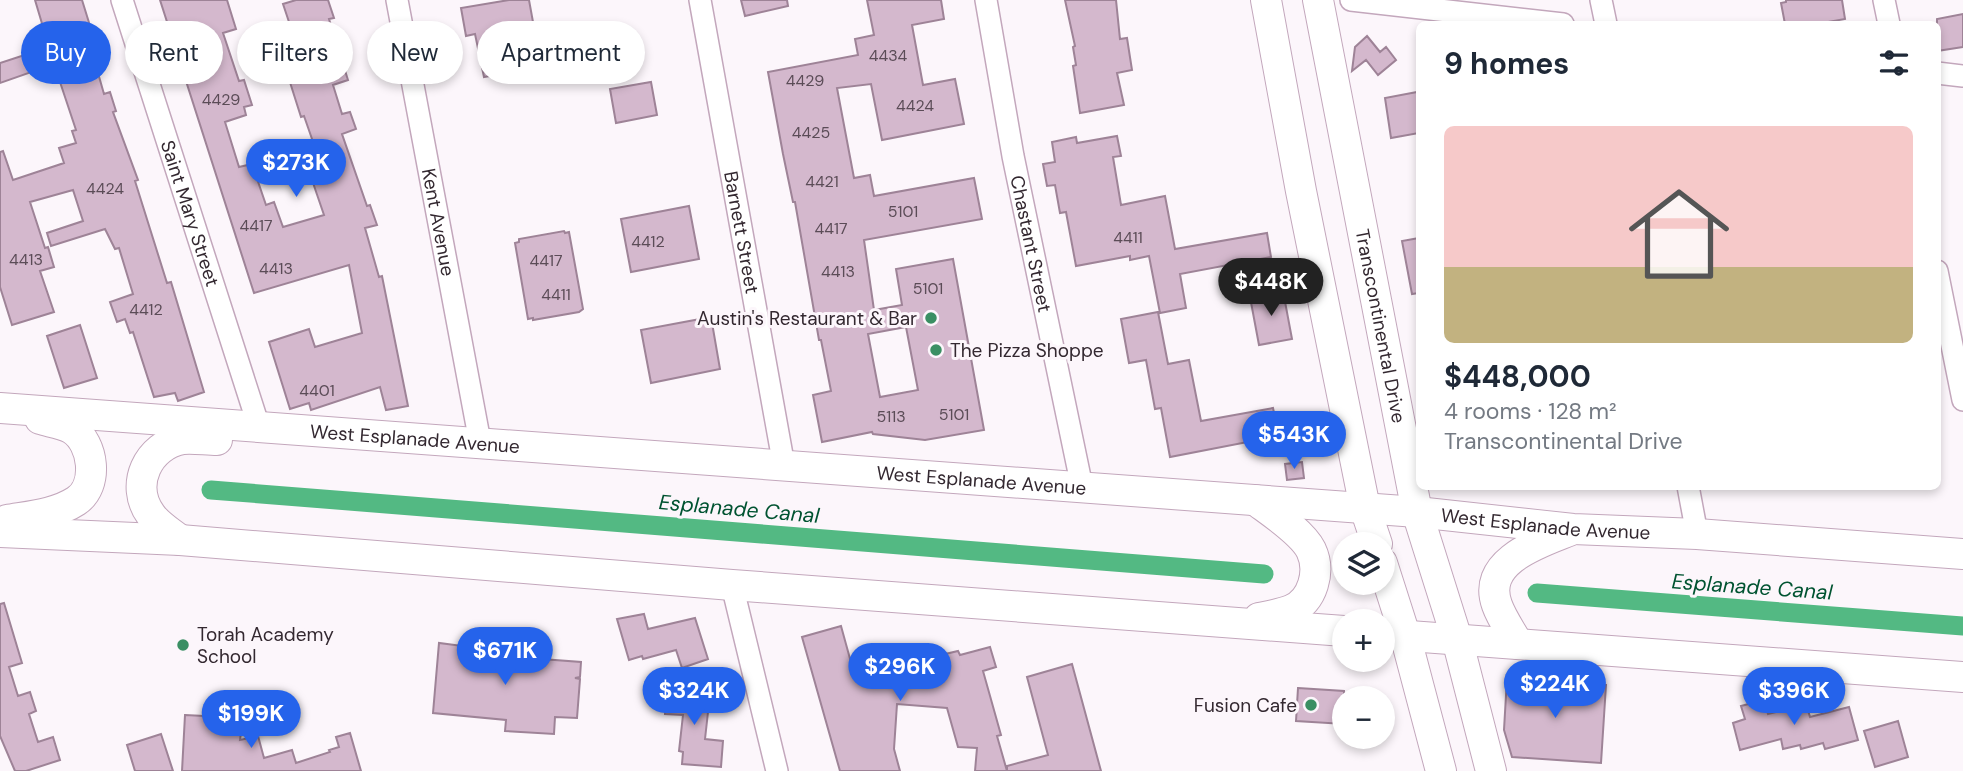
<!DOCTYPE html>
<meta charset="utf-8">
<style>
body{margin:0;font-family:"DM Sans",sans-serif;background:#f6f6f7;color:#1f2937;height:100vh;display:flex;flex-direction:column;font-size:26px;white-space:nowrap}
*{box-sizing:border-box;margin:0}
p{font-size:23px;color:#747a83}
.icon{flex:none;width:38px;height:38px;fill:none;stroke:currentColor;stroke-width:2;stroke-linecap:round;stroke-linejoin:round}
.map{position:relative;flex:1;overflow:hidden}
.sheet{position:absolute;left:1416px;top:21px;width:525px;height:469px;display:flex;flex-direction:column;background:#fff;border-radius:10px;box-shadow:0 4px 10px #0003}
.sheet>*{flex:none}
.top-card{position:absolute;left:21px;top:21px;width:665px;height:63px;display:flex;gap:14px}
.controls{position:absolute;left:1332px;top:532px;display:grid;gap:14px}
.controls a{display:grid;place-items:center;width:63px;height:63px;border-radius:50%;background:#fff;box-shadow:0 4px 10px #0003;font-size:35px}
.price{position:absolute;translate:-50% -60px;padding:0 16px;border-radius:24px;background:#2563eb;color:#fff;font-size:23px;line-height:46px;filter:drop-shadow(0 2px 4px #0008)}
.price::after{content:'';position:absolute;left:50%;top:42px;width:21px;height:16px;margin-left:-10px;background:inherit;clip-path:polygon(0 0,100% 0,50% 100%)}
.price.active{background:#222;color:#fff}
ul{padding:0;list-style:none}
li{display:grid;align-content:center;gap:14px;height:371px;padding:0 28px}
li span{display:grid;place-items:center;height:217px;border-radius:10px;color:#555}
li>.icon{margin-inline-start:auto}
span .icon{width:126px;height:126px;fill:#fffc;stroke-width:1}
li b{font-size:30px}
h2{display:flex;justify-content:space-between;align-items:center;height:84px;padding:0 28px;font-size:30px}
.pill{padding:0 24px;border-radius:32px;background:#fff;box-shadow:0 4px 10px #0003;font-size:24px;line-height:63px}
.pill.active{background:#2563eb;color:#fff}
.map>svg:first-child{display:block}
</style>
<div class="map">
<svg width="1963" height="771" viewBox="0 0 1963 771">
<rect width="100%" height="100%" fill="#fcf6fb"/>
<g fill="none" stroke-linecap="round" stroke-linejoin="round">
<path stroke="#53b983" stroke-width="19" d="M211,490l1053,84
M1537,593l426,33"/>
</g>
<path fill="#d4b8cd" stroke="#9e8397" stroke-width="2" fill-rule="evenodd" d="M35,0h47l9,29 -3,1 8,28 -2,1 10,35 6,-2 6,19 -3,1 25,68 -3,1 32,102 4,-1 33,110 -26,9 -3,-8 -21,4 -21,-65 -3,1 -5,-14 -8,3 -7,-20 23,-8 -14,-46 -4,1 -10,-20 -54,17 -4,-13 36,-12 -10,-31 -43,12 15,46 3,-1 6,20 -14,4 14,41 -42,13 -12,-38v-135l3,-1 10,29 51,-17 -5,-15 17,-5 -4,-12 4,-1 -22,-66 -54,19v-20l49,-16z
M160,0h67l9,29 -13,4 16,48 5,-1 8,25 -8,2 2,8 -21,7 14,45 13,-3 14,41 8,-3 9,25 41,-12 -13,-38 -6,2 -5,-14 19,-6 -15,-43 -3,1 -19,-60 17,-5 -16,-48 13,-4h32l6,18 -5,1 19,61 -15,5 9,29 8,-2 6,17 -14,5 25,72 3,-1 7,20 -12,3 14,49 3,-1 26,130 -22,4 -6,-23 -69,23 -2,-7 -19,6 -21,-67 40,-13 6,18 47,-14 -13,-68 -95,28z
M509,0h20l6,33 10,-2 6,34 -67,12 -9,-43 -9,2 -5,-28z
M741,0h46l1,6 -43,10z
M867,0h74l3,19 -32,6 11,60 32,-6 9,45 -82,16 -11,-56 -34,4 17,90 16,-3 4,21 100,-18 8,41 -118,21 10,70 28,-5 -6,-36 57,-10 31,171 -59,10 -52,-6 -1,-2 -50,10 -9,-47 18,-4 -10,-51h-2l-24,-138h-2l-10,-48 -15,-82 90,-17 -3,-16 19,-4zM906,327l12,63 -38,7 -12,-63z
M1065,0h51l4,39 7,-1 5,32 -15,3 7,32 -44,8 -7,-47 3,-1 -3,-18 2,-1z
M1786,0h56l3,19 -28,5h-32l-4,-21 5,-1z
M1963,14v33l-26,4v-32z
M1367,36l13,16 6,-5 10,13 -18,15 -12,-15 -14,11 3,-24z
M651,82l6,33 -41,8 -6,-34z
M1417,92l2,41 -28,5 -6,-40z
M1117,136l4,20 -8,1 8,48 44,-9 10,53 92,-16 4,24 -91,17 6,34 -26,5 -11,-57 -19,4v-4l-54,10 -10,-54 -6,1 -5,-28 -8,1 -4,-22 12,-2 -3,-20 24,-5 1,6z
M689,206l10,53 -68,13 -10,-53z
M564,231l1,2 4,-1 14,77 -4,3 -46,8v-2l-5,1 -13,-76 4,-1v-3z
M1419,238v55l-7,1 -10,-53z
M1283,291l9,48 -33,6 -9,-48z
M1158,312l10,52 21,-4 12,61 72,-13 6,28 -109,21 -9,-49 -6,1 -9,-49 -17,3 -8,-44z
M711,317l9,52 -69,14 -10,-53z
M80,325l17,53 -33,10 -17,-52z
M1302,462l2,16 -17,2 -2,-16z
M4,603l18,60 -13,4 9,29 12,-4 6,19 -7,3 9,28 15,-5 7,23 -34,11h-11l-15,-35v-132z
M644,614l4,15 47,-11 13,41 -26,9 -6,-18 -33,9 -1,-3 -13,4 -12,-41z
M841,626l11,40 88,6 -3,-10 6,-2 -2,-5 17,-4 2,4 30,-8 6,20 -13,4 18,64 -4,1 10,35h-32l2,-23 -19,-1 -11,-39 -50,-4 -3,45 6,22h-60l-38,-134z
M463,637l21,2 -1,8 18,2v7l80,6 -1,15 -5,1 5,1 -3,39 -22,-1 -1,17 -49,-3 1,-11 -73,-7 6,-70 23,3z
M1072,664l29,107h-94v-5l41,-11 -21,-78z
M1507,678l99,7 -5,78 -89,-6 -8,-27z
M667,686l40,4 -1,13h3l-4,36 18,2 -2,26 -39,-3 1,-12 -4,-1 4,-36 -18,-1z
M1298,688l46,3v33l-48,-3z
M1764,700l4,14 38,-10 4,13 39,-10 9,33 -33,9 -2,-6 -22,6 -1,-4 -17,4 -2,-10 -41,11 -7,-27 12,-4 -4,-13z
M185,715l58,3 -3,22 18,-4 6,22 28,-8 4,13 34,-11 -1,-2 10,-3 -3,-10 14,-4 11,38h-179z
M1898,721l10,36 -33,10 -11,-36z
M161,734l12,37h-38l-8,-26z"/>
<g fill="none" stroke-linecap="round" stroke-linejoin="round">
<defs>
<g id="street">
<path id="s1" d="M122,0l137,427"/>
<path id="s2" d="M397,0l83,442"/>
<path id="s3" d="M700,0l84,466"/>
<path id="s4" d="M986,0l27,156 69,331"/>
<path d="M1351,0l212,24"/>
<path d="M1601,0l5,24"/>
<path d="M1884,0l5,24"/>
<path d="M1937,73l26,3"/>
<path d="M1937,271l26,129"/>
<path d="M1688,486l9,48"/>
<path d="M732,585l45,186"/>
</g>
<g id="secondary">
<path d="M1266,0l35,191 64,317 12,36"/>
<path id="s5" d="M1318,0l99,512 40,127 34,132"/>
<path id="s6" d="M0,408l1417,104 156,17 124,5 266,20"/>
<path d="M1255,500c16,12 47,32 56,50 10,21 2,51 -20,60 -10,4 -22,6 -32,8"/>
<path d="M7,520c23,-4 49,-6 69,-19 23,-15 18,-58 -4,-72 -8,-5 -22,-7 -32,-10"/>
<path d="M0,532l180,8 552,45 612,46"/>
<path d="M180,540c-9,-7 -22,-15 -29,-25 -22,-30 -3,-70 32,-76 11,-1 23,1 34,1"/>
<path d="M1382,563l23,72 36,136"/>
<path d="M1382,634l581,43"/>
<path d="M1518,644c-7,-13 -16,-25 -21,-39 -16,-44 42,-62 72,-74"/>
</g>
</defs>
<use href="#street" stroke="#c3a7bc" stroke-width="24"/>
<use href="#secondary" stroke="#c3a7bc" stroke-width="32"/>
<use href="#street" stroke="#fff" stroke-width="21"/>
<use href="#secondary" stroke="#fff" stroke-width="30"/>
</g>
<g fill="#3a8f63" stroke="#fcf6fb" stroke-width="2.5">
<circle cx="931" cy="318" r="7"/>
<circle cx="936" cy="350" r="7"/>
<circle cx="183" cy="645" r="7"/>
<circle cx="1311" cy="705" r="7"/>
</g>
<g text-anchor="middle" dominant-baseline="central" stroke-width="6" stroke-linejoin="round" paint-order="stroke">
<g font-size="16" fill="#5b4c57">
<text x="888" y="55">4434</text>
<text x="805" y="80">4429</text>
<text x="221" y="99">4429</text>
<text x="915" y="105">4424</text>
<text x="811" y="132">4425</text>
<text x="822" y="181">4421</text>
<text x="105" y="188">4424</text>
<text x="903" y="211">5101</text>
<text x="256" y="225">4417</text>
<text x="831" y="228">4417</text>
<text x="1128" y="237">4411</text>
<text x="648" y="241">4412</text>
<text x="26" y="259">4413</text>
<text x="546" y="260">4417</text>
<text x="276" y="268">4413</text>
<text x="838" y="271">4413</text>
<text x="928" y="288">5101</text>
<text x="556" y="294">4411</text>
<text x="146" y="309">4412</text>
<text x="317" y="390">4401</text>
<text x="954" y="414">5101</text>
<text x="891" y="416">5113</text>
</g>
<g font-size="19" fill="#332830" stroke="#fcf6fb">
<text stroke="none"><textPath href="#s1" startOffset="224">Saint Mary Street</textPath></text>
<text stroke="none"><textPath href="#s2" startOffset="226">Kent Avenue</textPath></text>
<text stroke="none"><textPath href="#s3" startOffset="236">Barnett Street</textPath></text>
<text stroke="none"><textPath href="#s4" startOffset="248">Chastant Street</textPath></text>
<text stroke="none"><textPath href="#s5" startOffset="332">Transcontinental Drive</textPath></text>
<text stroke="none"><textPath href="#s6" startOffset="416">West Esplanade Avenue</textPath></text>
<text stroke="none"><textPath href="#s6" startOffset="984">West Esplanade Avenue</textPath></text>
<text stroke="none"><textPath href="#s6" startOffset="1550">West Esplanade Avenue</textPath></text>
</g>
<g font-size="19" fill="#332830" stroke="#fcf6fb" text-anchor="end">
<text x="917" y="318">Austin's Restaurant &amp; Bar</text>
<text x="950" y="350" text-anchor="start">The Pizza Shoppe</text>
<text x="197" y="634" text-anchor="start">Torah Academy<tspan x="197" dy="22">School</tspan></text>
<text x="1297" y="705">Fusion Cafe</text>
</g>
<g font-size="21" font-style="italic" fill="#005331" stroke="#fcf6fb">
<text transform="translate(739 509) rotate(5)">Esplanade Canal</text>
<text transform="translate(1752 587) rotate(4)">Esplanade Canal</text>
</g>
</g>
</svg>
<div class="controls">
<a><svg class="icon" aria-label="layers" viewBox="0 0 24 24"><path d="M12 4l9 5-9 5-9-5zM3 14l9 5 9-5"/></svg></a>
<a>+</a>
<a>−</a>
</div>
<b class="price" style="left:296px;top:199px">$273K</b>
<b class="price active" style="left:1271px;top:318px">$448K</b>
<b class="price" style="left:1294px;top:471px">$543K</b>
<b class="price" style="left:505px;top:687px">$671K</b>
<b class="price" style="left:900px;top:703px">$296K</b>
<b class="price" style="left:1555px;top:720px">$224K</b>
<b class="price" style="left:694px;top:727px">$324K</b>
<b class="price" style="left:1794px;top:727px">$396K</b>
<b class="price" style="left:251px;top:750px">$199K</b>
<div class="top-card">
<a class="pill active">Buy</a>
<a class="pill">Rent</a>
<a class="pill">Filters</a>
<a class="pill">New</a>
<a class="pill">Apartment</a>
</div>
<section class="sheet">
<h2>9 homes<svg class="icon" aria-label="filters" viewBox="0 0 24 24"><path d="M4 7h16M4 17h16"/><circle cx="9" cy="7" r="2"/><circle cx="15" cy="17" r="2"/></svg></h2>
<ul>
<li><span style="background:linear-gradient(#f6c9c9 65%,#c2b280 0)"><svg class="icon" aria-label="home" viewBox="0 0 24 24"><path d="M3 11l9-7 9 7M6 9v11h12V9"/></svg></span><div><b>$448,000</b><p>4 rooms · 128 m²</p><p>Transcontinental Drive</p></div></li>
</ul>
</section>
</div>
